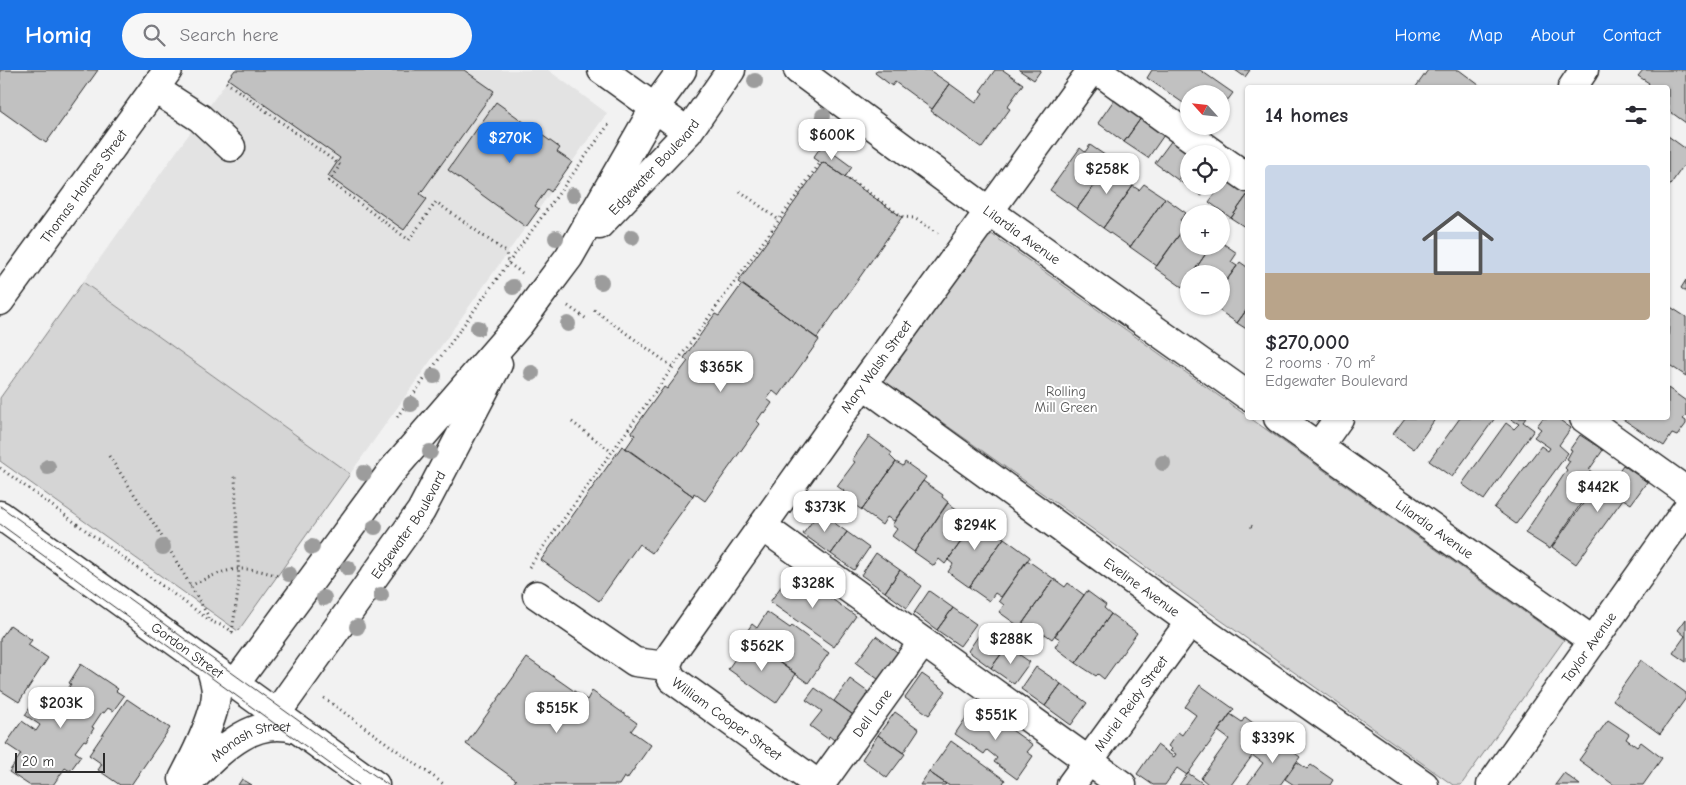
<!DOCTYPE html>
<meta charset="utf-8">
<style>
body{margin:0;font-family:"Comic Neue",sans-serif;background:#f7f7f7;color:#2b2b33;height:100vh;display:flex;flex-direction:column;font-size:19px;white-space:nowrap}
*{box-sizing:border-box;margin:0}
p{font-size:16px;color:#7c7c81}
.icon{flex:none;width:28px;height:28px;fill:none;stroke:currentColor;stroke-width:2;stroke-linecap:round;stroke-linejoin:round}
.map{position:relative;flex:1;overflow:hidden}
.drawer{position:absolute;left:1245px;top:15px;width:425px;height:335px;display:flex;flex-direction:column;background:#fff;border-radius:5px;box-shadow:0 1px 4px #0004}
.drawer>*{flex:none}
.needle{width:32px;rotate:297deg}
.fabs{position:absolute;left:1180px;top:15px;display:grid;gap:10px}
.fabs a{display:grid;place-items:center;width:50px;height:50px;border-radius:50%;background:#fff;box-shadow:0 1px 4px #0004;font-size:25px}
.scale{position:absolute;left:15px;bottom:12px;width:90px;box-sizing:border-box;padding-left:5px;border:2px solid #2b2b2b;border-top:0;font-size:14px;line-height:18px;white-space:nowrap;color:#2b2b2b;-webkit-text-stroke:4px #fff;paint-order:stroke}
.price{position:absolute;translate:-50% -42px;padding:0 11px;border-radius:10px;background:#fff;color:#222;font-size:16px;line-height:32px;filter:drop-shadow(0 1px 2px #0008)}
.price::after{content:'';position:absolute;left:50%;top:30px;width:15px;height:11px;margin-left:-8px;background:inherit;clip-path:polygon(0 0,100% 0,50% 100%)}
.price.on{background:#1a73e8;color:#fff}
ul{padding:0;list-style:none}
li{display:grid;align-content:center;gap:10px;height:265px;padding:0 20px}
li span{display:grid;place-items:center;height:155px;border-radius:5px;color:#555}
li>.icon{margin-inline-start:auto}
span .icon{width:90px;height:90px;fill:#fffc;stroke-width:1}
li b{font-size:21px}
h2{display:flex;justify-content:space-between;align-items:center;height:60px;padding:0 20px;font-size:21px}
header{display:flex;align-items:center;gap:30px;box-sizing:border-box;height:70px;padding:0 25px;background:#1a73e8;color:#fff}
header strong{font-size:24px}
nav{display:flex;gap:28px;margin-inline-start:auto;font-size:18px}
.search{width:350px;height:45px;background:#f7f7f7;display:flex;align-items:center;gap:12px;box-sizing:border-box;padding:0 18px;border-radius:28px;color:#7c7c81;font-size:19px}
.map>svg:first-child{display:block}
</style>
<header>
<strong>Homiq</strong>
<div class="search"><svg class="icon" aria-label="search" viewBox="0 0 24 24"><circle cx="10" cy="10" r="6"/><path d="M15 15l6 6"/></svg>Search here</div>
<nav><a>Home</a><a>Map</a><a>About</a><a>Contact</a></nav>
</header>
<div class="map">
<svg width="1686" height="715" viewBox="0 0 1686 715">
<rect width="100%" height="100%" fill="#f2f2f2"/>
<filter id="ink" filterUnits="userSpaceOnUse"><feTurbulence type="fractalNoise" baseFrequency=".02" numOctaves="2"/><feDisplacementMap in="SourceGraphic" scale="10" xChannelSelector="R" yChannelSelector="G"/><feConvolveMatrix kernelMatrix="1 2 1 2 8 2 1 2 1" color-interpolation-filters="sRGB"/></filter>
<g filter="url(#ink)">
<path fill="#e3e3e3" d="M235,0h313l59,43 -257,361 -267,-192z"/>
<path fill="#d5d5d5" stroke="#808080" d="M990,163l257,183 1,2h2l314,222 -103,145h-8l-569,-404z
M83,212l267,192 -112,157 -238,-170v-63z"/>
<path fill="#c1c1c1" stroke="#2b2b2b" d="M0,0h98l-52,73 -46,-33z
M235,0h229l30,21 -74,103 7,5 -23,31 -76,-54 12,-18 -112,-79z
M877,0h52l21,14 -18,25 -37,-27 -3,4 -17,-13z
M995,0h8l20,14 -16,23 3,2 -28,39 -51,-37 19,-27 26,19 7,-10 -3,-2z
M1019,0h22l-7,10z
M1152,0h48l33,23 -12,16v-15h-32v13l-42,-29z
M1235,0h15l-5,7z
M1428,0h31l24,18h-68z
M1643,0h43v53l-18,-13v-22h-22l3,-5 -11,-7z
M1114,30l27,18 -17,24 -26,-19z
M496,32l64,46 -3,4 15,10 -21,30 -4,-3 -12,17 4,3 -13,18 -78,-57z
M1141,48l23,17 -16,23 -24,-16z
M1668,66l18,13v13l-18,26z
M1172,70l19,14h-2v10l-11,16 -23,-17z
M822,75l30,22 -7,10 -22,-15 -1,2 -9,-6z
M1090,75l22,15 -35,49 -27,-19 30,-42 5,4z
M1112,90l20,15 -5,6 6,5 -30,42 -26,-19z
M823,92l79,55 -85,121 -79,-56z
M1189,94v22h20l-7,10 -24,-16z
M1226,109l22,15 -17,24 -22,-16z
M1144,114l21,14 -35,49 -27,-19 30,-42 6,4z
M1248,124v35l-17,-11z
M1165,128l21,15 -6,7 7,4 -30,42 -27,-19z
M1184,158l5,4v14h22l-19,28h-3v4l-7,9 -27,-19z
M1221,172l16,11 -6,9 6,4 -16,22v-14h-29l19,-28h10z
M1240,192l7,5 1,-2v43l-11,15 -24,-17h8v-18z
M1189,208v14l-7,-5z
M1686,210v12l-5,-4z
M742,214l77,56 -40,56 -6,-5 -6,8 5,4 -7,10 -2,-1 -6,9 3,3 -55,77 -11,-8 -1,3 -67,-48 9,-13 -4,-2 33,-46 3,2 21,-28 -4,-3 31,-44 4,2z
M1669,236l17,11v59l-18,-12z
M1248,238v22l-11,-7z
M1668,318l18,13v14l-3,4 3,2v3l-9,12 -5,-2 -8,12 -43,-28h47z
M1405,348h31l-22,31 -21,-15z
M1460,348h35l-43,59 -23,-16z
M1509,348h17l-3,4 11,8 -50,70 -22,-16 44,-61 8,6 5,-5z
M1543,348h14l14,10 -12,17 9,8 -52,71 -22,-16 47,-62 7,5 2,-3 -16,-11 7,-8 -4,-3z
M1580,365l23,15 -14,20 10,7 -49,72 -25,-16 42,-63 -2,-2 5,-7 -3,-2 5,-9 -2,-1z
M869,366l23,17 -2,3 6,6 -34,48 -21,-14 3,-5 -7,-5 18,-24 -3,-2z
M622,376l71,50 -41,57 -13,-9 -40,57 -58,-41z
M896,392l7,4 2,-4 21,15 -32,44 -7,-4 -5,8 -20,-15z
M1623,395l24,17 -16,22 -8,-5 -47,65 -24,-17 50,-70 8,6z
M923,411l20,14 -1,2 6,5 -34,50 -22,-16 5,-7 -5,-4z
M948,433l27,19 -30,42 -6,-5 -5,7 -20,-14z
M819,442l28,20 -16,22 -28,-20z
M980,445l19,14 -2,4 7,5 -35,49 -21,-15 5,-8 -5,-4z
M847,462l22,16 -15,22 -23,-16z
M1004,468l26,19 -29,40 -6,-4 -6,8 -20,-14z
M876,483l24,17 -15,22 -24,-17z
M1027,490l27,19 -34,48 -21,-15 5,-7 -5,-4z
M900,500l22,16 -15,22 -22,-16z
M792,501l64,45 -22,31 -64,-45z
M1054,509l11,8 3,-4 16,12 -32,44 -7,-5 -5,7 -20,-14z
M929,521l24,17 -16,22 -23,-17z
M1087,521l19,14 -2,3 7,6 -35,49 -21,-16 5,-8 -5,-3z
M953,538l23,16 -16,22 -23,-16z
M767,542l23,16 2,-2 37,27 -21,30 -65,-46 9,-13 5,4z
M1111,544l26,19 -33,46 -6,-5 -2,2 -20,-13z
M1686,549v43l-13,-9 12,-17 -7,-6z
M10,555l22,15 -4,5 20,13 -29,44 -19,-12v-51z
M983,559l24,17 -16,22 -23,-17z
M876,566l25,19 -19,27 -26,-19z
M748,570l48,34 -20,29 -48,-34z
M1007,576l23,16 -16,22 -23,-16z
M527,588l60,42 5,-9 45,32 -6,8 20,14 -24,34 -3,-2 -5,8h-107l4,-5 -50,-36z
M1641,590l45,33v5l-26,36 -47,-34z
M81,594l37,25 -2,2 8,5 -11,15 -5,-3 -4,5 -2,-1 -10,15 2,1 -8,13 -2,-1 -9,12 6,4 -11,15 -5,-3 -12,17h-24l-20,-13 12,-18 -15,-10 16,-23 14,10 4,-6 -15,-10 13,-19 14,10 4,-4 2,1 13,-19 -2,-1z
M1036,597l25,17 -16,22 -24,-17z
M922,604l24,17 -17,24 -24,-17z
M850,609l22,16 -16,22 -22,-16z
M1061,614l26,19 -16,22 -26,-19z
M1200,615l34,24 -47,66 -10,-7 -12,17h-12l-16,-11 20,-29 17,12 2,-3 -6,-3 2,-2 -4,-3 10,-14 4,3 14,-20 -11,-8z
M815,618l41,29 -18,26 -9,-7 -1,3 -18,-13 12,-15 -16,-11z
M127,629l43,29 -39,57h-11l-22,-15 4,-6 -13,-9z
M975,634l58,41 -6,7 6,4 -16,23 -23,-17 3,-4 -10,-8 -3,4 -29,-20z
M895,642l24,17 -16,24 -25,-18z
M1230,644l12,8 3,-5 23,17 -37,51h-22l-8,-7 28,-39 -11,-8z
M1608,650l21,14 -3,5 11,8 4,-5 21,16 -19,27h-29l-35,-25z
M878,665l27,19 -18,24 -25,-19z
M1264,669l11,7 4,-5 21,16 -20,28h-33l16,-22 -11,-8z
M951,671l54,39 -3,5h-54l-19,-13z
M1297,692l10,7 4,-4 22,15 -3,5h-36l-9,-6z
M929,702l17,12 -1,1h-25z
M1188,703l17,12h-26z
M1564,703l16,12h-25z
M242,709l10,6h-14z"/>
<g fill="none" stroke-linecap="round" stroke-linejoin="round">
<defs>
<g id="minor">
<path d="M602,0l86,62"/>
<path id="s1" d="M798,0l192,142 258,184"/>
<path d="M1097,0l117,84"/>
<path d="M1572,18l12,-18"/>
<path d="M155,19l45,29 31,29"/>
<path d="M1221,89l27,19"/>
<path id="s2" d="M599,155l89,-93 43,-62"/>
<path id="s3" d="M0,231l168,-231"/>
<path id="s4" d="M863,314l327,238 234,163"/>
<path id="s5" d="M1278,348l315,223"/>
<path d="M1584,348l102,73"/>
<path d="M1319,376l20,-28"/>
<path d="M762,456l360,259"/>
<path d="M537,525l98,67 31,4"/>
<path id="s6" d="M666,596l6,-13 191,-269 229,-314"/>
<path id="s7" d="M666,596l6,13 147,106"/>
<path d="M235,614l156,-212 129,-149 25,-34 24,-32 86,-150 27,-37"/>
<path id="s8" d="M276,644l145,-203 77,-147"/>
<path d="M183,709c11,-21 32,-61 33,-85 0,-9 -3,-19 -6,-27"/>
<path id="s9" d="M186,715c30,-29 64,-71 111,-56"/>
<path id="s10" d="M820,715l103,-143"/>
<path id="s11" d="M1071,715l119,-163"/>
<path id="s12" d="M1491,715l195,-275"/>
</g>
<g id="major">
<path id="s13" d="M0,445l375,270"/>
</g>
</defs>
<use href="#minor" stroke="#2b2b2b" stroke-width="31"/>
<use href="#major" stroke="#2b2b2b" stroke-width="31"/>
<path stroke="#2b2b2b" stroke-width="3" stroke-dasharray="1 4" stroke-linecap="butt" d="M226,12l114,83 -11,16 80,59 27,-38 70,50 2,11 14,10
M845,106l58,41 11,1 24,15
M740,121l39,29
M568,236l20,14
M594,240l79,57
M397,347l212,-293
M572,352l40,30
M109,386l49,74 52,89
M0,398l212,154 14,5 10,8
M1251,456l4,3
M529,497l291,-404
M190,516c36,-17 49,-23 88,-10
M232,562l7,-47 -4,-110
M324,628l121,87"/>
<use href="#minor" stroke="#fff" stroke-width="28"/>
<use href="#major" stroke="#fff" stroke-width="28"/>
<path stroke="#2b2b2b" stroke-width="1" d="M0,436l388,279
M0,454l359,261"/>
</g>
<g fill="#9c9c9c">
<circle cx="755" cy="11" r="8"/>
<circle cx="823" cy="46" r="8"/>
<circle cx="573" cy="125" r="8"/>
<circle cx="632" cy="167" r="8"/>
<circle cx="556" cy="168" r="8"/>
<circle cx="601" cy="212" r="8"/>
<circle cx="513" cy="217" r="8"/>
<circle cx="568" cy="254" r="8"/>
<circle cx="478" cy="258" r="8"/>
<circle cx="532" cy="303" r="8"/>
<circle cx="434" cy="306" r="8"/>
<circle cx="411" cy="334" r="8"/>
<circle cx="430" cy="382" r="8"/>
<circle cx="1163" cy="393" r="8"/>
<circle cx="48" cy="397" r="8"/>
<circle cx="364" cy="403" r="8"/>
<circle cx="375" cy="457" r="8"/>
<circle cx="163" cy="477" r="8"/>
<circle cx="312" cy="477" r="8"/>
<circle cx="348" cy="498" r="8"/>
<circle cx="289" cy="504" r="8"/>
<circle cx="381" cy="525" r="8"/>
<circle cx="324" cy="528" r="8"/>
<circle cx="357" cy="557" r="8"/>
</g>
</g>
<g text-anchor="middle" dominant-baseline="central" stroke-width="4" stroke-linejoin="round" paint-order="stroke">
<g font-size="14" fill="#2b2b2b" stroke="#fff">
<text stroke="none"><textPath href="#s2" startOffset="80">Edgewater Boulevard</textPath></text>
<text stroke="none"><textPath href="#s3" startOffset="142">Thomas Holmes Street</textPath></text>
<text stroke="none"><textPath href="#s1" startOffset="278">Lilardia Avenue</textPath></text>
<text stroke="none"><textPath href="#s6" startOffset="366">Mary Walsh Street</textPath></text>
<text stroke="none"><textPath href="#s8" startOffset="231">Edgewater Boulevard</textPath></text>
<text stroke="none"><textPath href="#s5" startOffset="192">Lilardia Avenue</textPath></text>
<text stroke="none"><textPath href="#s4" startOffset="345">Eveline Avenue</textPath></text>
<text stroke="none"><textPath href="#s12" startOffset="169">Taylor Avenue</textPath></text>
<text stroke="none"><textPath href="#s13" startOffset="231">Gordon Street</textPath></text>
<text stroke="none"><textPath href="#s11" startOffset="101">Muriel Reidy Street</textPath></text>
<text stroke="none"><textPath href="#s10" startOffset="89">Dell Lane</textPath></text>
<text stroke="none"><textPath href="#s7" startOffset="82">William Cooper Street</textPath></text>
<text stroke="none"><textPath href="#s9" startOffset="81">Monash Street</textPath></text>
</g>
<g font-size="14" fill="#565656" stroke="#fff">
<text x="1066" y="321">Rolling<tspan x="1066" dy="16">Mill Green</tspan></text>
</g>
</g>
</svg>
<div class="fabs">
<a><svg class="needle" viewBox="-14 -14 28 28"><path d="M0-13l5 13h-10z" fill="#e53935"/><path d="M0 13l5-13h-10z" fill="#7c7c81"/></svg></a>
<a><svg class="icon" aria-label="locate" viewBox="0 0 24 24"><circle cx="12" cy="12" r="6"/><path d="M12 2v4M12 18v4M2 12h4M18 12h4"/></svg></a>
<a>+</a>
<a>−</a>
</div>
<div class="scale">20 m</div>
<b class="price" style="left:832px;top:91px">$600K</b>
<b class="price on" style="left:510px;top:94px">$270K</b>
<b class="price" style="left:1107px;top:125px">$258K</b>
<b class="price" style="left:721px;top:323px">$365K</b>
<b class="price" style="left:1598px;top:443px">$442K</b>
<b class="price" style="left:825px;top:463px">$373K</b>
<b class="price" style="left:975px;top:481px">$294K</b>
<b class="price" style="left:813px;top:539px">$328K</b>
<b class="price" style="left:1011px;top:595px">$288K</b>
<b class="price" style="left:762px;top:602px">$562K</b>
<b class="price" style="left:61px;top:659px">$203K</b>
<b class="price" style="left:557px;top:664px">$515K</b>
<b class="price" style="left:996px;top:671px">$551K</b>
<b class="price" style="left:1273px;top:694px">$339K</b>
<section class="drawer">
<h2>14 homes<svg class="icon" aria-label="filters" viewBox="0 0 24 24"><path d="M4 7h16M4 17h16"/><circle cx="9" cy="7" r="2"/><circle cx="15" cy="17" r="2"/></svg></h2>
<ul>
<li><span style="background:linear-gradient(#c9d6e8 70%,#b9a48a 0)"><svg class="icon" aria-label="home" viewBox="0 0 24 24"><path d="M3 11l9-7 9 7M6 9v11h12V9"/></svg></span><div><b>$270,000</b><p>2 rooms · 70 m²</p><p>Edgewater Boulevard</p></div></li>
</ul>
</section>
</div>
